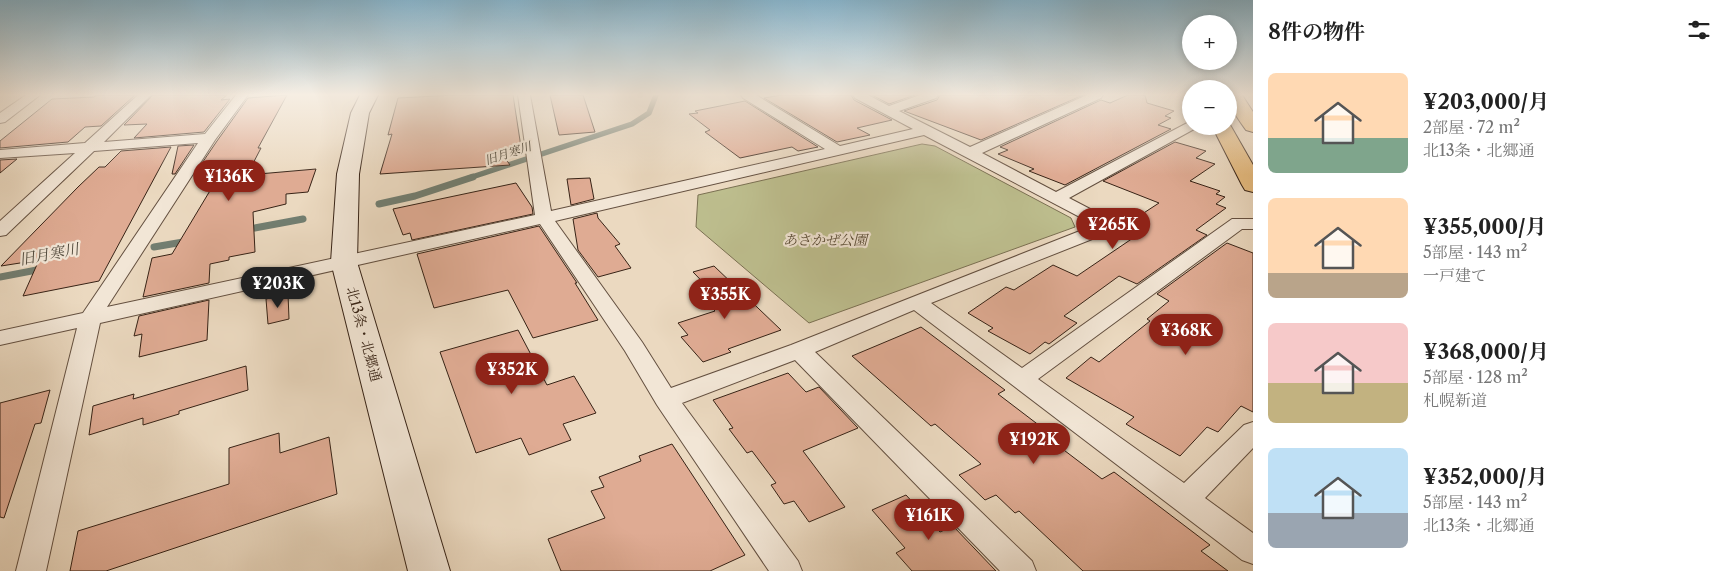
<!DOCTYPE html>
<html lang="ja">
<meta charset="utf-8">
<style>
body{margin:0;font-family:"Libre Caslon Text","Noto Serif JP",serif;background:#f2f2f2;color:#222;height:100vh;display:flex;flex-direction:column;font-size:19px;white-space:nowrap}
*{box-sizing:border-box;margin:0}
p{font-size:16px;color:#767676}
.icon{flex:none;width:28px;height:28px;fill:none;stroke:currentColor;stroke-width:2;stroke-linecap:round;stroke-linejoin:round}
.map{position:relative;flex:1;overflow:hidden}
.details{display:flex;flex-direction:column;background:#fff;width:475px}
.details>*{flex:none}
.tools{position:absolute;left:1182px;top:15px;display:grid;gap:10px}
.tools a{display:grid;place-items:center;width:55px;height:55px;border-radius:50%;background:#fff;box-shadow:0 2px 8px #0003;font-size:25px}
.price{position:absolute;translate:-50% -42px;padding:0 11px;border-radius:18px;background:#8f2418;color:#fff;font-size:16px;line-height:32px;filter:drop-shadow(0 1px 2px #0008)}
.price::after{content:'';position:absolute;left:50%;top:30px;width:15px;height:11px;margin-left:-8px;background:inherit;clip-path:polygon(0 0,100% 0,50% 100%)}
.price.on{background:#222;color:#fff}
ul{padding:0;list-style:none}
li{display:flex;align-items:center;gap:15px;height:125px;padding:0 15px}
li span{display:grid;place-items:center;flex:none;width:140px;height:100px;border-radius:8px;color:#555}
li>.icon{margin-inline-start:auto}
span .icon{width:60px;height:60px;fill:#fffc;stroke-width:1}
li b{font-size:21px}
h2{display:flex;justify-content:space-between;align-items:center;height:60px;padding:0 15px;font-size:21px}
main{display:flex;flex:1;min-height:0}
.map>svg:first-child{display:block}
</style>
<main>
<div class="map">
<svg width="1253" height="571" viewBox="0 0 1253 571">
<rect width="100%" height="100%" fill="#ebd9c0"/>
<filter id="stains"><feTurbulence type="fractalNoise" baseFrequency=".004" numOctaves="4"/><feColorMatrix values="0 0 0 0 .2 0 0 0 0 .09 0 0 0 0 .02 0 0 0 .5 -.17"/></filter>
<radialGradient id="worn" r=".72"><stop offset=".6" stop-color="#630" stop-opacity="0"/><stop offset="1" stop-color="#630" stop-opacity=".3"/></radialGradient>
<path fill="#bdbe8e" stroke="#7a7052" d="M922,144l13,2 136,72 4,9 -266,96 -113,-96 2,-32z"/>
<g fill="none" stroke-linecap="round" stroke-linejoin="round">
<path stroke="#727e71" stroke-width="5.5" d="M469,178l163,-54 17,-11 7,-18"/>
<path stroke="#727e71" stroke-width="7" d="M379,204l36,-8 58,-19
M244,230l59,-11
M154,247l35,-6
M0,277l42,-8"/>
</g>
<path fill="#dfab93" stroke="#372316" d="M97,95h38l-34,31 -16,1 -17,15 -68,6v-7l52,-42 42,-2z
M153,95h74l-6,5 9,-1 -26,33 -70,6 13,-14 -23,1z
M287,95l-29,53h3l-14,27 69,-6 -8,23 -22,2v10l-33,8 2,40 -26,5v3l-19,4 -1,19 -66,14 9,-39 20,-4 45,-75h-5l6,-8 -22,1 21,-31 31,-43z
M455,95h58l8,52 -22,2 11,16 -130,9 12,-40 -4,1 10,-37z
M550,95h33l12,37 -36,3z
M782,95h69l3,5 38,20 -35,8 13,7 -33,7 -73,-44z
M872,95h43l-26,9z
M940,95h143l-102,45 -77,-29 33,-11z
M1128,95h17l2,8 27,8 -9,5 6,2 -13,7 13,4 -106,56 -36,-14 5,-2 -36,-15 10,-4 -8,-3 101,-47 9,3z
M745,101l73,46 -20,4 -6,-4 -52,11 -35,-26 5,-2 -21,-16 9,-1 -3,-2z
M1175,142l31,9 -10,7 19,6 -25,17 30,10 -4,3 9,3 -9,7 10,4 -30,22 11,5 -70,49 -18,-8 -55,40 13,7 -28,21 -4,-2 -15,12 -42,-23 5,-3 -25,-15 38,-26 8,3 39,-25 24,11 56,-38 -4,-2 19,-13 -12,-5 23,-15 -56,-22z
M194,145l-19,29h-3l6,-28z
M171,147l-72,134 -76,15 16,-36 -38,6 77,-79 21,-20h6l16,-16z
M17,159l-17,14v-13z
M590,178l4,21 -23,6 -4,-26z
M516,183l16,24 1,7 -121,26 -2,-7 -7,2 -10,-26z
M597,213l1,5 22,26 -5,2 16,22 -33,9 -20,-27 -5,-31z
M539,226l38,57h-2l23,37 -65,18 -25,-48 -74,18 -17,-54z
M1227,243l26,10v159l-12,-6 -23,26 -11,-5 -27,29 -54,-32 8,-7 -68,-39 25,-21 8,5 51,-41 -3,-2 22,-18 -12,-7z
M714,266l67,64 -53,19 3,3 -28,10 -22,-25 7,-2 -10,-12 37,-12 -5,-5 12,-4 -29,-30z
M288,294l1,25 -21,5 -2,-25z
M209,300l-2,40 -68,17 3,-23 -8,2 5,-20z
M921,327l84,63 -7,4 59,45 -5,2 50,38 12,-7 96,73 -9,6 27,20h-145l-64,-60 -4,2 -19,-18 -11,5 -26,-25 22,-11 -46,-40 -4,2 -79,-70z
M518,330l29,55 27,-9 22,37 -33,11 8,16 -42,15 -8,-17 -45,15 -36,-101z
M246,366l2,24 -69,21v3l-36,11v-7l-54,17 4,-29 41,-12 -1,5z
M788,373l18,19 13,-5 39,41 -55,23 42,56 -36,15 -15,-21 -10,3 -13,-19 5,-2 -24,-32 -5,2 -18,-24 4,-1 -20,-28z
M50,390l-9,33 -6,1 -31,94 -4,-1v-114z
M279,433l1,20 49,-16 8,57 -231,77h-36l8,-40 151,-47v-36z
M672,444l73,111 -35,16h-149l-13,-32 57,-21 -14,-27 13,-4 -5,-10 42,-16 -2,-5z
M906,495l34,37 13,-6 43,45h-84l-16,-18 9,-5 -33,-38z"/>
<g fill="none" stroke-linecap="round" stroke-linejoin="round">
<defs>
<path id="street" d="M26,95h14l-35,27 -5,1v-10z
M138,95h13l-47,47 101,-8 31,-39h12l-33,45 -108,167 428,-92 -17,-120h12l21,116 274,-62 -82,-51 -2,-3h15l84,51 73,-17 -58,-31 -2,-3h15l21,11 31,-11h18l-2,3 -37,13 71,36 117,-52h16l-2,3 -119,55 74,39 135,-71v5h6l-1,2 -127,70 46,24 3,4 -3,4 -184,73 91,65 210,-149h21v10h-11l-204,150 146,104 60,-58 9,-3v26l-48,50 48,35v31l-11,-4 -328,-250 -99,42 217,209 4,10h-36l-205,-211 -113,43 116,158 4,10h-33l-112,-166 -32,-54 -85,-127 -440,99 -54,248h-30l61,-243 -77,17v-14l83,-18 115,-170 -104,8 -88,84 -6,1v-15l75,-68 -75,5v-8l85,-7zM924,135l171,90 -304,120 -120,43 -29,-46 -87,-121z"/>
<path id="secondary" d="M360,95h18l-9,18 -10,61 -2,88 93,309h-42l-77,-309 6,-88 14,-61z"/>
<path id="highway" d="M1229,95h13l11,17v20l-7,-2c-7,-10 -17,-23 -17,-35z
M1229,123l24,42v27l-8,-2 -3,-5 -30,-59h17z"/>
</defs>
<use href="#street" stroke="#645040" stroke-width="2"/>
<use href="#secondary" stroke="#372316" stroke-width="2"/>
<use href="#highway" stroke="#372316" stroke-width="2"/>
<use href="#street" fill="#f2e6d6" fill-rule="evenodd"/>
<use href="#secondary" fill="#f2e6d6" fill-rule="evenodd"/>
<use href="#highway" fill="#e6bc80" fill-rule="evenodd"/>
</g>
<linearGradient id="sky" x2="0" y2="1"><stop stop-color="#88b7d0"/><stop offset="0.54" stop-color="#f6eee3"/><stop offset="1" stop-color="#f6eee3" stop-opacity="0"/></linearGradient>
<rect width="1253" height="175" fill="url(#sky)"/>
<g text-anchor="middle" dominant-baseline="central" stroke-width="4.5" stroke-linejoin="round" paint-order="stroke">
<g font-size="12" font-style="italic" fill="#50493c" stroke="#f2e6d6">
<text transform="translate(508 153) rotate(-18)">旧月寒川</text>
</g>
<g font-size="14" font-style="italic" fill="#584a34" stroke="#f2e6d6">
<text x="825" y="240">あさかぜ公園</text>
</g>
<g font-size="14" fill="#372316" stroke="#f2e6d6">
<text transform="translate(364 334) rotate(75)">北13条・北郷通</text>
</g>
<g font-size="15" font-style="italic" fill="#50493c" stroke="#f2e6d6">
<text transform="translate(49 254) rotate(-11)">旧月寒川</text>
</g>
</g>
<rect width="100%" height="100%" filter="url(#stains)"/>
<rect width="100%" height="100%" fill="url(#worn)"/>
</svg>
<div class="tools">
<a>+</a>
<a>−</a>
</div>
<b class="price" style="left:229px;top:202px">¥136K</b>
<b class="price" style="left:1113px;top:250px">¥265K</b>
<b class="price on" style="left:278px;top:309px">¥203K</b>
<b class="price" style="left:725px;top:320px">¥355K</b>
<b class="price" style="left:1186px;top:356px">¥368K</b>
<b class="price" style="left:512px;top:395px">¥352K</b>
<b class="price" style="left:1034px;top:465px">¥192K</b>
<b class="price" style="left:929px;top:541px">¥161K</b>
</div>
<section class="details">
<h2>8件の物件<svg class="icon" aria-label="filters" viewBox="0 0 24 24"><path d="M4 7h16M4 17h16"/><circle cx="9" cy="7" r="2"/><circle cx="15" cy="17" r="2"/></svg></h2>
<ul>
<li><span style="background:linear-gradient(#ffd9b3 65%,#7fa58c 0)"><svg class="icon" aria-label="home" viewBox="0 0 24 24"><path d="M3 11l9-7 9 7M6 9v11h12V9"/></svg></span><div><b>¥203,000/月</b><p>2部屋 · 72 m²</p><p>北13条・北郷通</p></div></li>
<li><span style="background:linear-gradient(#ffd9b3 75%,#b9a48a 0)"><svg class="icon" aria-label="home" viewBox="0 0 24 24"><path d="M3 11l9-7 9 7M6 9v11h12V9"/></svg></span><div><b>¥355,000/月</b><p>5部屋 · 143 m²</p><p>一戸建て</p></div></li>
<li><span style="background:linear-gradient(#f6c9c9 60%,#c2b280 0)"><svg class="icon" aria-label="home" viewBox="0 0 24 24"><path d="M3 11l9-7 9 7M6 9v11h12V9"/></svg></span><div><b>¥368,000/月</b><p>5部屋 · 128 m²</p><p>札幌新道</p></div></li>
<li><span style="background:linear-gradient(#bfe0f5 65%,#9aa5b1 0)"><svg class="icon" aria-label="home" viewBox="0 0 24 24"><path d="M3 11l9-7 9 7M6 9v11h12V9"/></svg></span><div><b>¥352,000/月</b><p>5部屋 · 143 m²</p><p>北13条・北郷通</p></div></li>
</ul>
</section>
</main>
